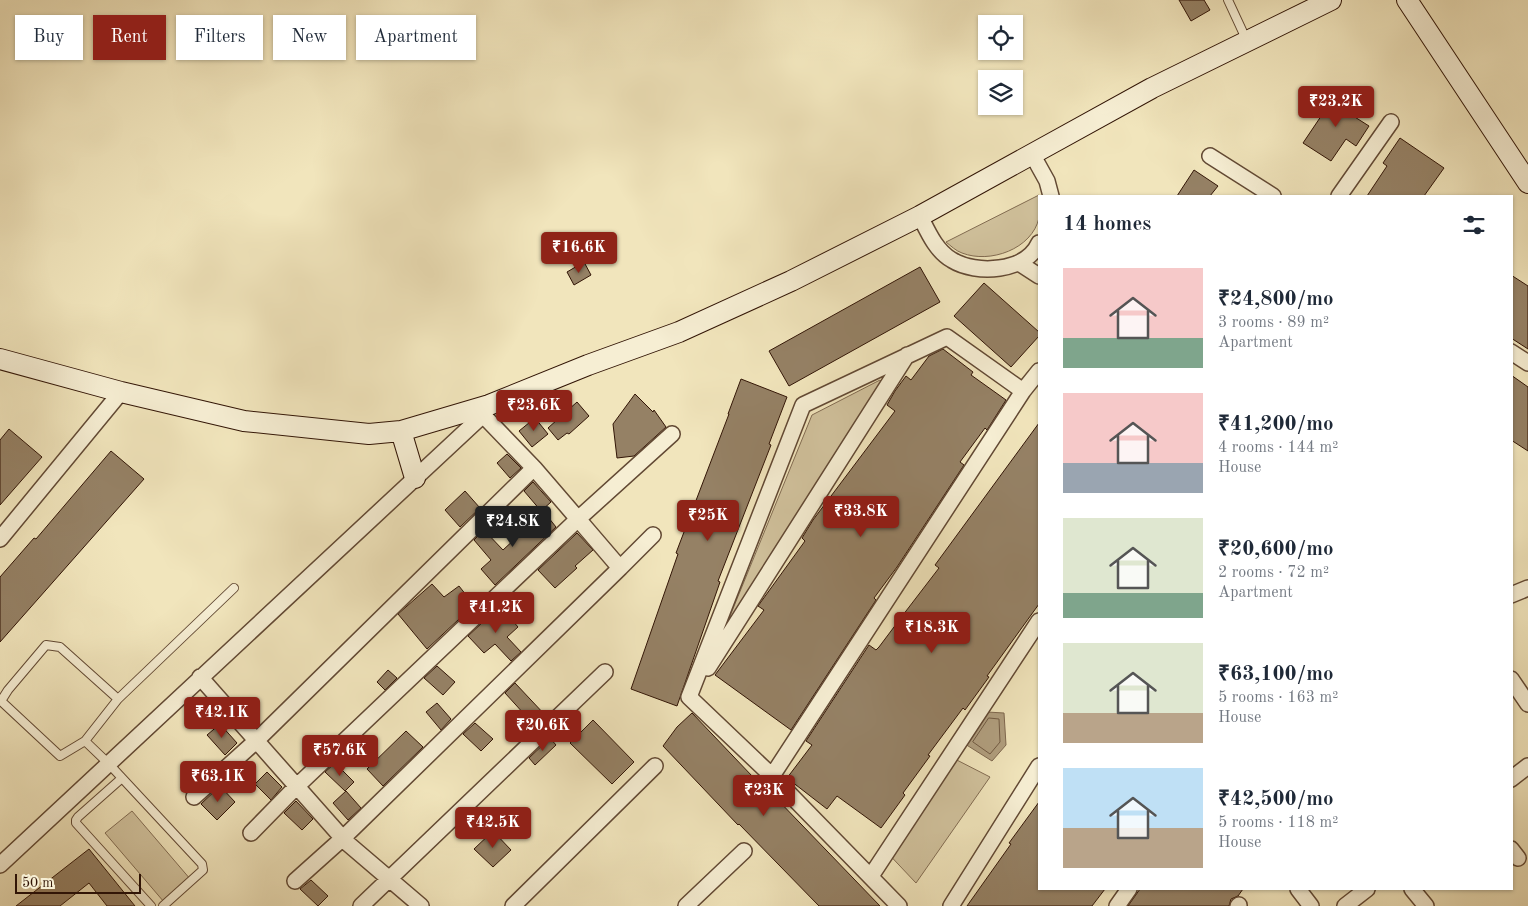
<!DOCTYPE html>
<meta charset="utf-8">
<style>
body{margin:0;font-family:"Old Standard TT",serif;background:#f2f2f3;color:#1f2937;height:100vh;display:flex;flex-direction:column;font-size:19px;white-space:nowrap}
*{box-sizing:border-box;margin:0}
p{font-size:16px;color:#747a83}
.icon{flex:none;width:28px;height:28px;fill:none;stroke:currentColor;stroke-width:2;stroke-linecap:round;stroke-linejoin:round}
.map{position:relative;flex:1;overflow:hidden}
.details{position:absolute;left:1038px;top:195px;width:475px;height:695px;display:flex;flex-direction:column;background:#fff;border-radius:0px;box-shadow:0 1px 4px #0004}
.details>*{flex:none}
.top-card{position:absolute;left:15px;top:15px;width:475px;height:45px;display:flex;gap:10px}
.tools{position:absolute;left:978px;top:15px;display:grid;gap:10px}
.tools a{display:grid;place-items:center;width:45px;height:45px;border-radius:0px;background:#fff;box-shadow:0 1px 4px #0004;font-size:25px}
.scale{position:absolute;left:15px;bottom:12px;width:126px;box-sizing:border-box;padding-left:5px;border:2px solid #321506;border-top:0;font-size:14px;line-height:18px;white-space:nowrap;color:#321506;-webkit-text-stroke:4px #f6eed3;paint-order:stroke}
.price{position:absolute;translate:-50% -42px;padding:0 11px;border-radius:5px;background:#8f2418;color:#fff;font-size:16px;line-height:32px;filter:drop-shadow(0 1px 2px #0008)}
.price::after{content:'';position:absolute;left:50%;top:30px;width:15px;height:11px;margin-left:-8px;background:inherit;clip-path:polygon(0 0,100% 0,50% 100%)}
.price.current{background:#222;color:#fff}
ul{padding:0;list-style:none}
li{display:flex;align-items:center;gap:15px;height:125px;padding:0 25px}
li span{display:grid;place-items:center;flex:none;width:140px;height:100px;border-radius:0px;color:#555}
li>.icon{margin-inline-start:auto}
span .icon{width:60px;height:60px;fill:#fffc;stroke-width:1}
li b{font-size:21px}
h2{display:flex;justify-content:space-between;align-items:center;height:60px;padding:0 25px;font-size:21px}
.pill{padding:0 18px;border-radius:0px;background:#fff;box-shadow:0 1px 4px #0004;font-size:18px;line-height:45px}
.pill.current{background:#8f2418;color:#fff}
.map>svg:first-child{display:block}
</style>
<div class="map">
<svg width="1528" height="906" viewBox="0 0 1528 906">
<rect width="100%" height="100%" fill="#f1e5bc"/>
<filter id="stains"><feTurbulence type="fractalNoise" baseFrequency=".004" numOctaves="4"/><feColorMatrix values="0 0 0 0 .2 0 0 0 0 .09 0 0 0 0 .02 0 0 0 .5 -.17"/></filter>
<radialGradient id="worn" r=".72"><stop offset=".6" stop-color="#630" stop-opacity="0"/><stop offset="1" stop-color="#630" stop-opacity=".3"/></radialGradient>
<path fill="#d1c29d" stroke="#826c52" d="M1039,195c0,6 1,16 0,23 -7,31 -49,46 -77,35 -6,-2 -11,-7 -16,-11z
M880,380l5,5 -153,241 -2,-10 82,-201z
M949,756l41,21 -74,106 -34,-36z
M132,811l59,69 -27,22 -59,-69z"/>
<path fill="#b09e7e" stroke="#7e674e" d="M987,712l17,1 2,32 -14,16 -27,-17z"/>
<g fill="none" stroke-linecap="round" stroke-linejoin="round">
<path stroke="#715a42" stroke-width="1" d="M989,718l10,1 1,23 -10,12 -17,-12z"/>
</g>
<path fill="#958165" stroke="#321506" d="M1179,0h25l6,10 -19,11z
M1338,91l19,12 -7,11 19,12 -13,20 -10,-7 -15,22 -28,-18z
M1400,138l44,30 -20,28h-57l20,-30 -4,-3z
M1194,170l24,16 -8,10h-33z
M584,262l7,13 -17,10 -7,-13z
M920,267l20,35 -151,84 -20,-35z
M1511,275l17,11v63l-17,-11z
M984,283l55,49v4l-28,31 -57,-51z
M943,349l30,23 -2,3 35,25 -19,30 -2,-2 -25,34 4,3 -67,102 -23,31 2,2 -85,130 -76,-55 49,-65 -6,-4 47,-65 -3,-3 11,-18 82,-109 -8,-6 8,-14 11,-15 5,4 18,-24z
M1511,375l17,12v64l-17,-11z
M741,379l46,18 -18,47 2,1 -53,136 2,1 -43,124 -46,-17 47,-135 -2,-1 53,-139h-1z
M635,394l18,18 1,-2 12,17 -32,29 -17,2 -4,-34z
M577,402l12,14 -20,18 -2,-1 -9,7 -10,-12z
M535,418l13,16 -16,13 -13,-16z
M1039,423v181l-52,72 2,1 -24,33 -2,-2 -35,47 2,1 -27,37 2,2 -24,33 -44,-32 -10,13 -40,-31 25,-33 -6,-4 63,-96 7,5 3,-3 27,-36 33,-43 -4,-3z
M9,429l33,28 -42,48v-65z
M111,451l33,28 -144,163v-65l34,-39 2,1z
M507,454l14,14 -11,10 -13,-15z
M533,482l18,20 -10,9 -17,-20z
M465,491l15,17 -20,19 -15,-17z
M544,512l12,15 -61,58 -14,-16 10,-9 -17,-20 10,-10 19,20z
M577,533l16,17 -18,16 2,2 -22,20 -17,-18z
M432,584l12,13 15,-11 15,19 -47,44 -29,-35z
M500,606l18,21 -11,10 14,15 -10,9 -16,-17 -11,9 -16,-17z
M437,666l18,16 -12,13 -19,-17z
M388,670l9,8 -12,12 -8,-8z
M515,683l31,33 -11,10 -30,-33z
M437,703l14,16 -10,11 -15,-18z
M692,713l81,85 1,-2 106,110h-61l-80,-82 -1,1 -75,-79 14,-19z
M593,720l41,42 -22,22 -42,-41z
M475,723l18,16 -12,12 -18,-17z
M220,724l17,19 -12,12 -18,-20z
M406,731l17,16 -40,39 -16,-17z
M550,738l6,7 -21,20 -6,-7z
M335,763l19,19 -9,9 -20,-19z
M267,772l15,15 -11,13 -16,-16z
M220,786l15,16 -18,18 -16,-16z
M346,791l15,17 -13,12 -15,-17z
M296,801l17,18 -11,11 -18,-17z
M1039,802v87h66l-13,17h-125l44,-62 -2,-1z
M493,831l18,19 -18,17 -19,-18z
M89,849l46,57h-28l-18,-23 -29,23h-44z
M311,880l17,16 -10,10 -18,-17z
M1140,889h103l-5,7 -7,3 -2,7h-101z"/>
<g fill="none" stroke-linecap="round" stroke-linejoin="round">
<defs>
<path id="lane" d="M1228,0l19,41
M118,699l116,-111
M85,741l33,-42 -58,-52 -14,-2 -38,45 -7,11 59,55 25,-15 24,23 93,100 1,6 -40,36
M122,778l-44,39 -2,3v3l75,83"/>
<path id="street" d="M1032,154l15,27 4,15
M1210,156l63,40
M1339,196l52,-74
M920,216c8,16 16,35 32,44 24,15 74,12 87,-17
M1019,263l20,13
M1511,352l17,11
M0,539l121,-147
M620,568l33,-33
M1511,595l17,-7
M708,668l199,-313
M200,677l146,165 75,64
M1511,679l17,25
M772,776l251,-385 16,-20
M1511,779l17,-13
M194,797l62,-56 278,-273
M251,833l45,-46 282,-268 -44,-51 -51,-53
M1511,849l7,9
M0,865l483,-450 6,-10
M871,876l168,-255
M295,881l48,-43 277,-270 -42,-49 94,-85
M1298,889l13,17
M1412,889l14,17
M361,906l244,-234
M513,906l142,-140
M686,906l58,-55
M899,906l-127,-130 -83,-79 114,-292 144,-68 76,54
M951,906l88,-140
M1117,906l12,-17
M1238,906l1,-1
M1345,906l22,-17"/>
<path id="secondary" d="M1407,0l121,183
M0,359l121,33 123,29 125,13 32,-3 88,-26 99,-40 91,-33 112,-51 129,-65 232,-128 179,-88
M401,431l14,47"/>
</defs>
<use href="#lane" stroke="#624934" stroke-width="10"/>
<use href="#street" stroke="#624934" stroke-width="18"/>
<use href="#secondary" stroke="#321506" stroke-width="22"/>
<use href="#lane" stroke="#f6eed3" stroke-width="8"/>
<use href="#street" stroke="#f6eed3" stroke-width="15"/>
<use href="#secondary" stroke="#f6eed3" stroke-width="20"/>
</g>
<rect width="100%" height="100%" filter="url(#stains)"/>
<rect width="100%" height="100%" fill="url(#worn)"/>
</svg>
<div class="tools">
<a><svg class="icon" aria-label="locate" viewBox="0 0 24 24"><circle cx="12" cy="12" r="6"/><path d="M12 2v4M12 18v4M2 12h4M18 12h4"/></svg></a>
<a><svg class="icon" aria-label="layers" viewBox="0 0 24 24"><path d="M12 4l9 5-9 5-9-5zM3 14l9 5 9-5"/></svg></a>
</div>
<div class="scale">50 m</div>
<b class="price" style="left:1336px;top:128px">₹23.2K</b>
<b class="price" style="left:579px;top:274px">₹16.6K</b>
<b class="price" style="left:534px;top:432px">₹23.6K</b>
<b class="price" style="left:861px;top:538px">₹33.8K</b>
<b class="price" style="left:708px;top:542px">₹25K</b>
<b class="price current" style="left:513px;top:548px">₹24.8K</b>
<b class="price" style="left:496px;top:634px">₹41.2K</b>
<b class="price" style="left:932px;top:654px">₹18.3K</b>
<b class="price" style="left:222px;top:739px">₹42.1K</b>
<b class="price" style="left:543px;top:752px">₹20.6K</b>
<b class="price" style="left:340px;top:777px">₹57.6K</b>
<b class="price" style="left:218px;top:803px">₹63.1K</b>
<b class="price" style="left:764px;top:817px">₹23K</b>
<b class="price" style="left:493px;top:849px">₹42.5K</b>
<div class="top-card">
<a class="pill">Buy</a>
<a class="pill current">Rent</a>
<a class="pill">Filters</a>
<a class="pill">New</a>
<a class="pill">Apartment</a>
</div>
<section class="details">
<h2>14 homes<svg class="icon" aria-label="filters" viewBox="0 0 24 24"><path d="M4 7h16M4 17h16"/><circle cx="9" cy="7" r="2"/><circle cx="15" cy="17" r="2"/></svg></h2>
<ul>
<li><span style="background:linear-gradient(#f6c9c9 70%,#7fa58c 0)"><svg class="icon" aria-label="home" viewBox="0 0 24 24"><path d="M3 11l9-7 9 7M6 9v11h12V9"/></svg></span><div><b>₹24,800/mo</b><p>3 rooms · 89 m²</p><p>Apartment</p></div></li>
<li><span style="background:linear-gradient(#f6c9c9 70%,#9aa5b1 0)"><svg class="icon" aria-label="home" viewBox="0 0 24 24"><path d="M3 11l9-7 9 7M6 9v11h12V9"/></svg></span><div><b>₹41,200/mo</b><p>4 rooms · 144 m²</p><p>House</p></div></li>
<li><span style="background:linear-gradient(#dfe7d0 75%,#7fa58c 0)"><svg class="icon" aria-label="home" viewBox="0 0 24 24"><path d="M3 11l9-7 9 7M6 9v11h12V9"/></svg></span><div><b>₹20,600/mo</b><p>2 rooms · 72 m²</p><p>Apartment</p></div></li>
<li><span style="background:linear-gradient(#dfe7d0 70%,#b9a48a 0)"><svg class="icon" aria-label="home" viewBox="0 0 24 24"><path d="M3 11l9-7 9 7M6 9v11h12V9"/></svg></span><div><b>₹63,100/mo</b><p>5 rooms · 163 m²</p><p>House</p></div></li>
<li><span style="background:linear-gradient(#bfe0f5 60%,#b9a48a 0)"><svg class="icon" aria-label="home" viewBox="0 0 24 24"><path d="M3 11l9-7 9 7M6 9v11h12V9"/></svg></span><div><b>₹42,500/mo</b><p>5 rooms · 118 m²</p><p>House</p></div></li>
</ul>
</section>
</div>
